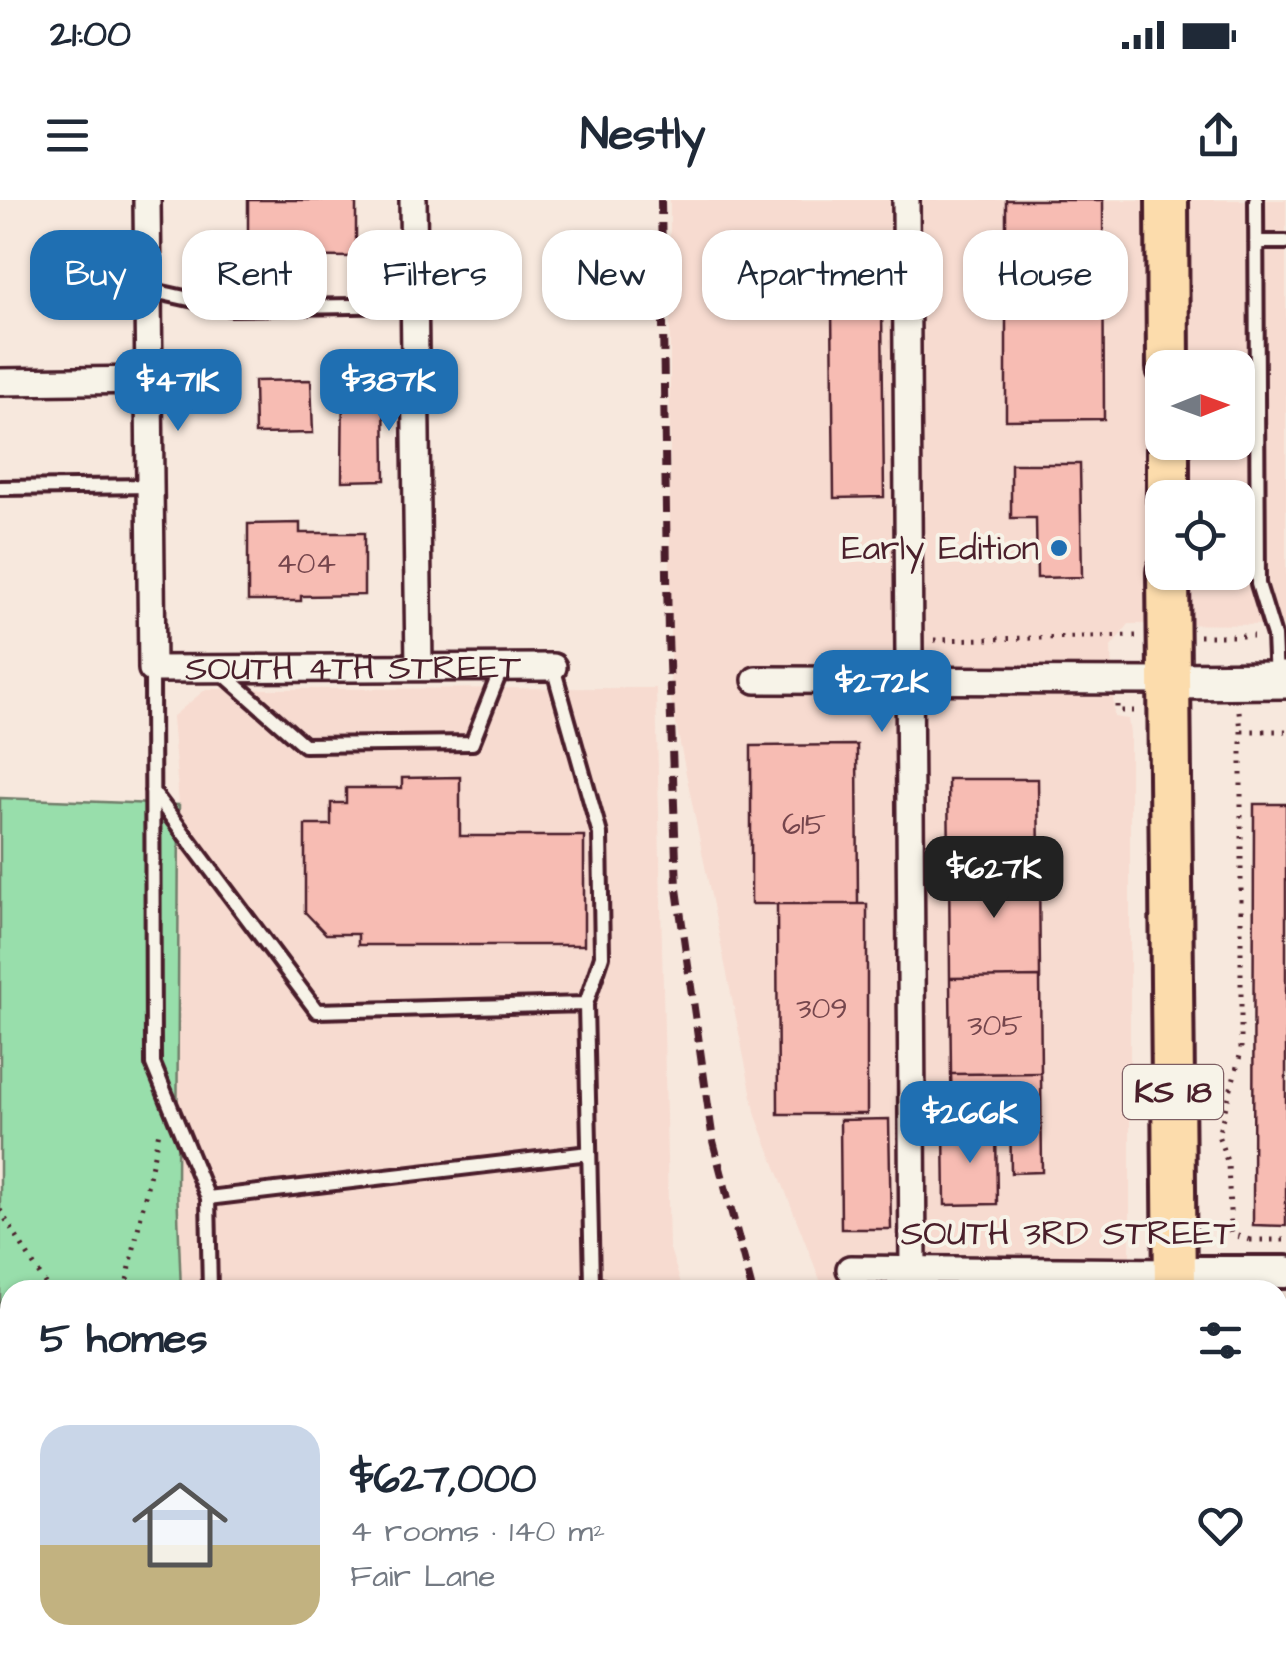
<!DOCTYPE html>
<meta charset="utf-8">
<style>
body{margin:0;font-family:"Architects Daughter",sans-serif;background:#f6f6f7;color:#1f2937;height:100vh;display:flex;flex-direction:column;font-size:38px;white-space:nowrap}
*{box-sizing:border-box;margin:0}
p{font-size:32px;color:#747a83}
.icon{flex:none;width:55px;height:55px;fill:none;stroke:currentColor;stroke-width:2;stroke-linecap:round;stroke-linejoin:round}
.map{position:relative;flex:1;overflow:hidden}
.drawer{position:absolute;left:0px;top:1080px;width:1288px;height:392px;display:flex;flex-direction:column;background:#fff;border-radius:30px 30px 0 0;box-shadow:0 2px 8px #0004}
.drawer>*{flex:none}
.guide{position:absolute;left:30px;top:30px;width:1228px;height:90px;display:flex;gap:20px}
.needle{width:65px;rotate:89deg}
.controls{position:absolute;left:1145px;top:150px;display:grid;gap:20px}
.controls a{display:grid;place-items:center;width:110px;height:110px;border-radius:20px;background:#fff;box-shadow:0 2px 8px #0004;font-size:50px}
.price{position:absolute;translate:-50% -85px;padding:0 22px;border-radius:20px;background:#1f6fb2;color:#fff;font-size:32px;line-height:65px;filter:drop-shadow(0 2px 5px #0008)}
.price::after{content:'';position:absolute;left:50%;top:60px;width:30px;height:22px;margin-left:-15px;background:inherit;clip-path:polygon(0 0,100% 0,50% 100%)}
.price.selected{background:#222;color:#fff}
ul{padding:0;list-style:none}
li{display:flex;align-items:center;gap:30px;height:250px;padding:0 40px}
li+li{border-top:2px solid #e0e1e3}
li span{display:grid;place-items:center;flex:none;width:280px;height:200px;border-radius:30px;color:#555}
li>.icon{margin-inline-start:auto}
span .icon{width:120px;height:120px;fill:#fffc;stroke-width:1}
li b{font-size:42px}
h2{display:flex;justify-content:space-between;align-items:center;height:120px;padding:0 40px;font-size:42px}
.tag{padding:0 35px;border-radius:30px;background:#fff;box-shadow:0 2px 8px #0004;font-size:35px;line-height:90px}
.tag.selected{background:#1f6fb2;color:#fff}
.status{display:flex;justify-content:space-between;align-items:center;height:70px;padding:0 50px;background:#fff;direction:ltr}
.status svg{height:28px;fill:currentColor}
header{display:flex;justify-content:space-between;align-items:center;height:130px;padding:0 40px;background:#fff;font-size:45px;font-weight:700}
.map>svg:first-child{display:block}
</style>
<div class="status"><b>21:00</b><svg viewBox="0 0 49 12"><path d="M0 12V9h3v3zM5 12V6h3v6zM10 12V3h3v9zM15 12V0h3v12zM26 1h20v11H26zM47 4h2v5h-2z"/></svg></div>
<header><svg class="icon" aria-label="menu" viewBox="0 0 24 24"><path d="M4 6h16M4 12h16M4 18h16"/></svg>Nestly<svg class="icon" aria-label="share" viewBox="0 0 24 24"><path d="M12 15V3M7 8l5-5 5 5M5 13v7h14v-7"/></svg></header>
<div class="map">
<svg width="1286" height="1471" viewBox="0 0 1286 1471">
<rect width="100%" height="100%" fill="#f7e8dd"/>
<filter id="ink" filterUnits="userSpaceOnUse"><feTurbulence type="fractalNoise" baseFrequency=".01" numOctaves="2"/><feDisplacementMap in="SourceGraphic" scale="20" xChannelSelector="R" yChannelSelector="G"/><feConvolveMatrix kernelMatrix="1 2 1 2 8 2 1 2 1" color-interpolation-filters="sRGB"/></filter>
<g filter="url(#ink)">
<path fill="#f7dbd0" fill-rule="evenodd" d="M670,0h616v425l-157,-1 -18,23 3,70 14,2 2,14v557h-306l-68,-174 -86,-421zM1162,168h76v74h-76zM1162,298h76v74h-76z
M656,488l13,558 14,44h-502l-4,-102 2,-383 -7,-88 34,-28z
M831,1462l5,9h-439l-5,-8z"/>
<path fill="#98deab" stroke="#717e6b" stroke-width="2.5" d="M0,598l179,7 -2,383 4,102h-171v372h382l5,9h-397z"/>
<path fill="#f7bcb3" stroke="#4a1f2b" stroke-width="2.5" d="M248,0h108v57l-108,-1z
M1006,0h97l1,219 -98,1z
M832,108h50l2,189 -50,1z
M343,174h34v14h7l1,92 -43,1z
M311,180l2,53 -58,1 -1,-53z
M1011,264h69l2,113 -45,1 -1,-60h-25z
M300,323v10h64v62l-63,1v5h-53v-77z
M857,545l1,159h-107v-158z
M460,577v59h124v109h-226v-11h-32l-21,-22v-87h26v-22h15v-15h56v-10z
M948,579h90l1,85 -90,1z
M1254,604h32v422l-33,-1z
M1039,664l1,113 -90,1 -1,-113z
M777,704h90v210h-89z
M1040,777l1,96 -90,1 -1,-96z
M1041,873l1,99 -31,1 -1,-67h-58l-1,-32z
M889,919l2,110h-50l-1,-109z
M996,926l1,78 -52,1 -1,-78z"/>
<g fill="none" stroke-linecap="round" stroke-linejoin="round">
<defs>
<path id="service" d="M1256,0l2,384 16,52 2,44
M1256,42h30
M149,90l81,18 185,-3
M0,288l151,-2
M553,467l47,167 2,122 -16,48
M152,469l1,395 55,134 2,92
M219,470l85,75 168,-2 30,-76
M152,591l165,220 269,-7 6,279 18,7
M208,998l381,-45
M454,1462l5,9
M679,1462l19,9
M562,1471l13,-9"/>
<g id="minor">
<path id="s1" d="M147,0l5,469 401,-2"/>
<path d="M413,0l6,467"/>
<path d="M906,0l7,1069"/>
<path d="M0,182l150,-2"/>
<path d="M756,480l413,1"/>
<path d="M850,1069l325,3"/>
</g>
<path id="tertiary" d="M1175,1072h111"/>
<path id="secondary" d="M1169,481l117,-1"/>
<path id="trunk" d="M1167,0l1,168
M1168,242v56
M1168,372l7,718
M1183,1462l1,9"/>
</defs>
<use href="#service" stroke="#4a1f2b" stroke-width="20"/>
<use href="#minor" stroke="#4a1f2b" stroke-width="32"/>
<use href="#tertiary" stroke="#4a1f2b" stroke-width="38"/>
<use href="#secondary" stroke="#4a1f2b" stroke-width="42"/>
<use href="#trunk" stroke="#4a1f2b" stroke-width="48"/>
<path stroke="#4a1f2b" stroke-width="5" stroke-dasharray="2.5 8" stroke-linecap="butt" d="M1199,436h54
M934,440l204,-4
M1117,505v6h17
M1239,511l2,20h45
M1241,531v321l-23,83 10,29 3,70 19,6v4
M0,1010l49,80
M1250,1040h36
M125,1090l34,-159
M0,1258l10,-7
M271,1462l5,9"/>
<use href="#service" stroke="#f7f3e8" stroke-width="12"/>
<use href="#minor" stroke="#f7f3e8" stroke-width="25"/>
<use href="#tertiary" stroke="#f7f3e8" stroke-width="30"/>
<use href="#secondary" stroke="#f7f3e8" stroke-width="35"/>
<use href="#trunk" stroke="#fcdcac" stroke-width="40"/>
<path stroke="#4a1f2b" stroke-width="8" stroke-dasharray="15 8" stroke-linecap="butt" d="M661,0l7,435 9,254 36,252 39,149
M890,1462l4,9"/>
</g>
</g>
<circle fill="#1f6fb2" stroke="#f7f3e8" stroke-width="4" cx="1059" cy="348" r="10"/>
<g text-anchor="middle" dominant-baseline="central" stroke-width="8" stroke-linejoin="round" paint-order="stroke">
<g font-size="30" fill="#75464d">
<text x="306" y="364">404</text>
<text x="804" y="625">615</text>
<text x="822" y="809">309</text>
<text x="995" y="826">305</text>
</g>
<rect fill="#f7f3e8" stroke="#7e5f64" stroke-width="2.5" x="1123" y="865" width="100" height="54" rx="8"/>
<g font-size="32" font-weight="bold" fill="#4a1f2b">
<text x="1173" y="892">KS 18</text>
</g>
<g font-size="35" fill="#4a1f2b" stroke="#f7f3e8" text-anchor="end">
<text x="1039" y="348">Early Edition</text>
</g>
<g font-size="35" fill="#4a1f2b" stroke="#f7f3e8">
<text stroke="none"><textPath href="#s1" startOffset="670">SOUTH 4TH STREET</textPath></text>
<text x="1068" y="1033">SOUTH 3RD STREET</text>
</g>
</g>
</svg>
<div class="controls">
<a><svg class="needle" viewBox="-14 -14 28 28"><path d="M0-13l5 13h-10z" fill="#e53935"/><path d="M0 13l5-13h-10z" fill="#747a83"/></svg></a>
<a><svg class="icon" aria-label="locate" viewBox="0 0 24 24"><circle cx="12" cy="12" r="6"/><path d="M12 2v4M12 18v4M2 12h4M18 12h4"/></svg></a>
</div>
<b class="price" style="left:178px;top:234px">$471K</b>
<b class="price" style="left:389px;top:234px">$387K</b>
<b class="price" style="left:882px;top:535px">$272K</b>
<b class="price selected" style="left:994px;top:721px">$627K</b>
<b class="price" style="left:970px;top:966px">$266K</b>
<div class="guide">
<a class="tag selected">Buy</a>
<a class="tag">Rent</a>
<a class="tag">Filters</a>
<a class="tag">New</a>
<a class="tag">Apartment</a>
<a class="tag">House</a>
</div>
<section class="drawer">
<h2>5 homes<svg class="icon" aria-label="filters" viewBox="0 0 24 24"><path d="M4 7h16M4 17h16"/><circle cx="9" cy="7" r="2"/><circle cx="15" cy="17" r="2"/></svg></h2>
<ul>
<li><span style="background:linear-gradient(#c9d6e8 60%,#c2b280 0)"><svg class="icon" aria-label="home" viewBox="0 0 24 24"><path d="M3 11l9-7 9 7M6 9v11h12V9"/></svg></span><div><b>$627,000</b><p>4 rooms · 140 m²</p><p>Fair Lane</p></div><svg class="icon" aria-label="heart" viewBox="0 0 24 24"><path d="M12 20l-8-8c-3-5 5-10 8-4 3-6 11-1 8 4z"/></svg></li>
</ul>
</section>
</div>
